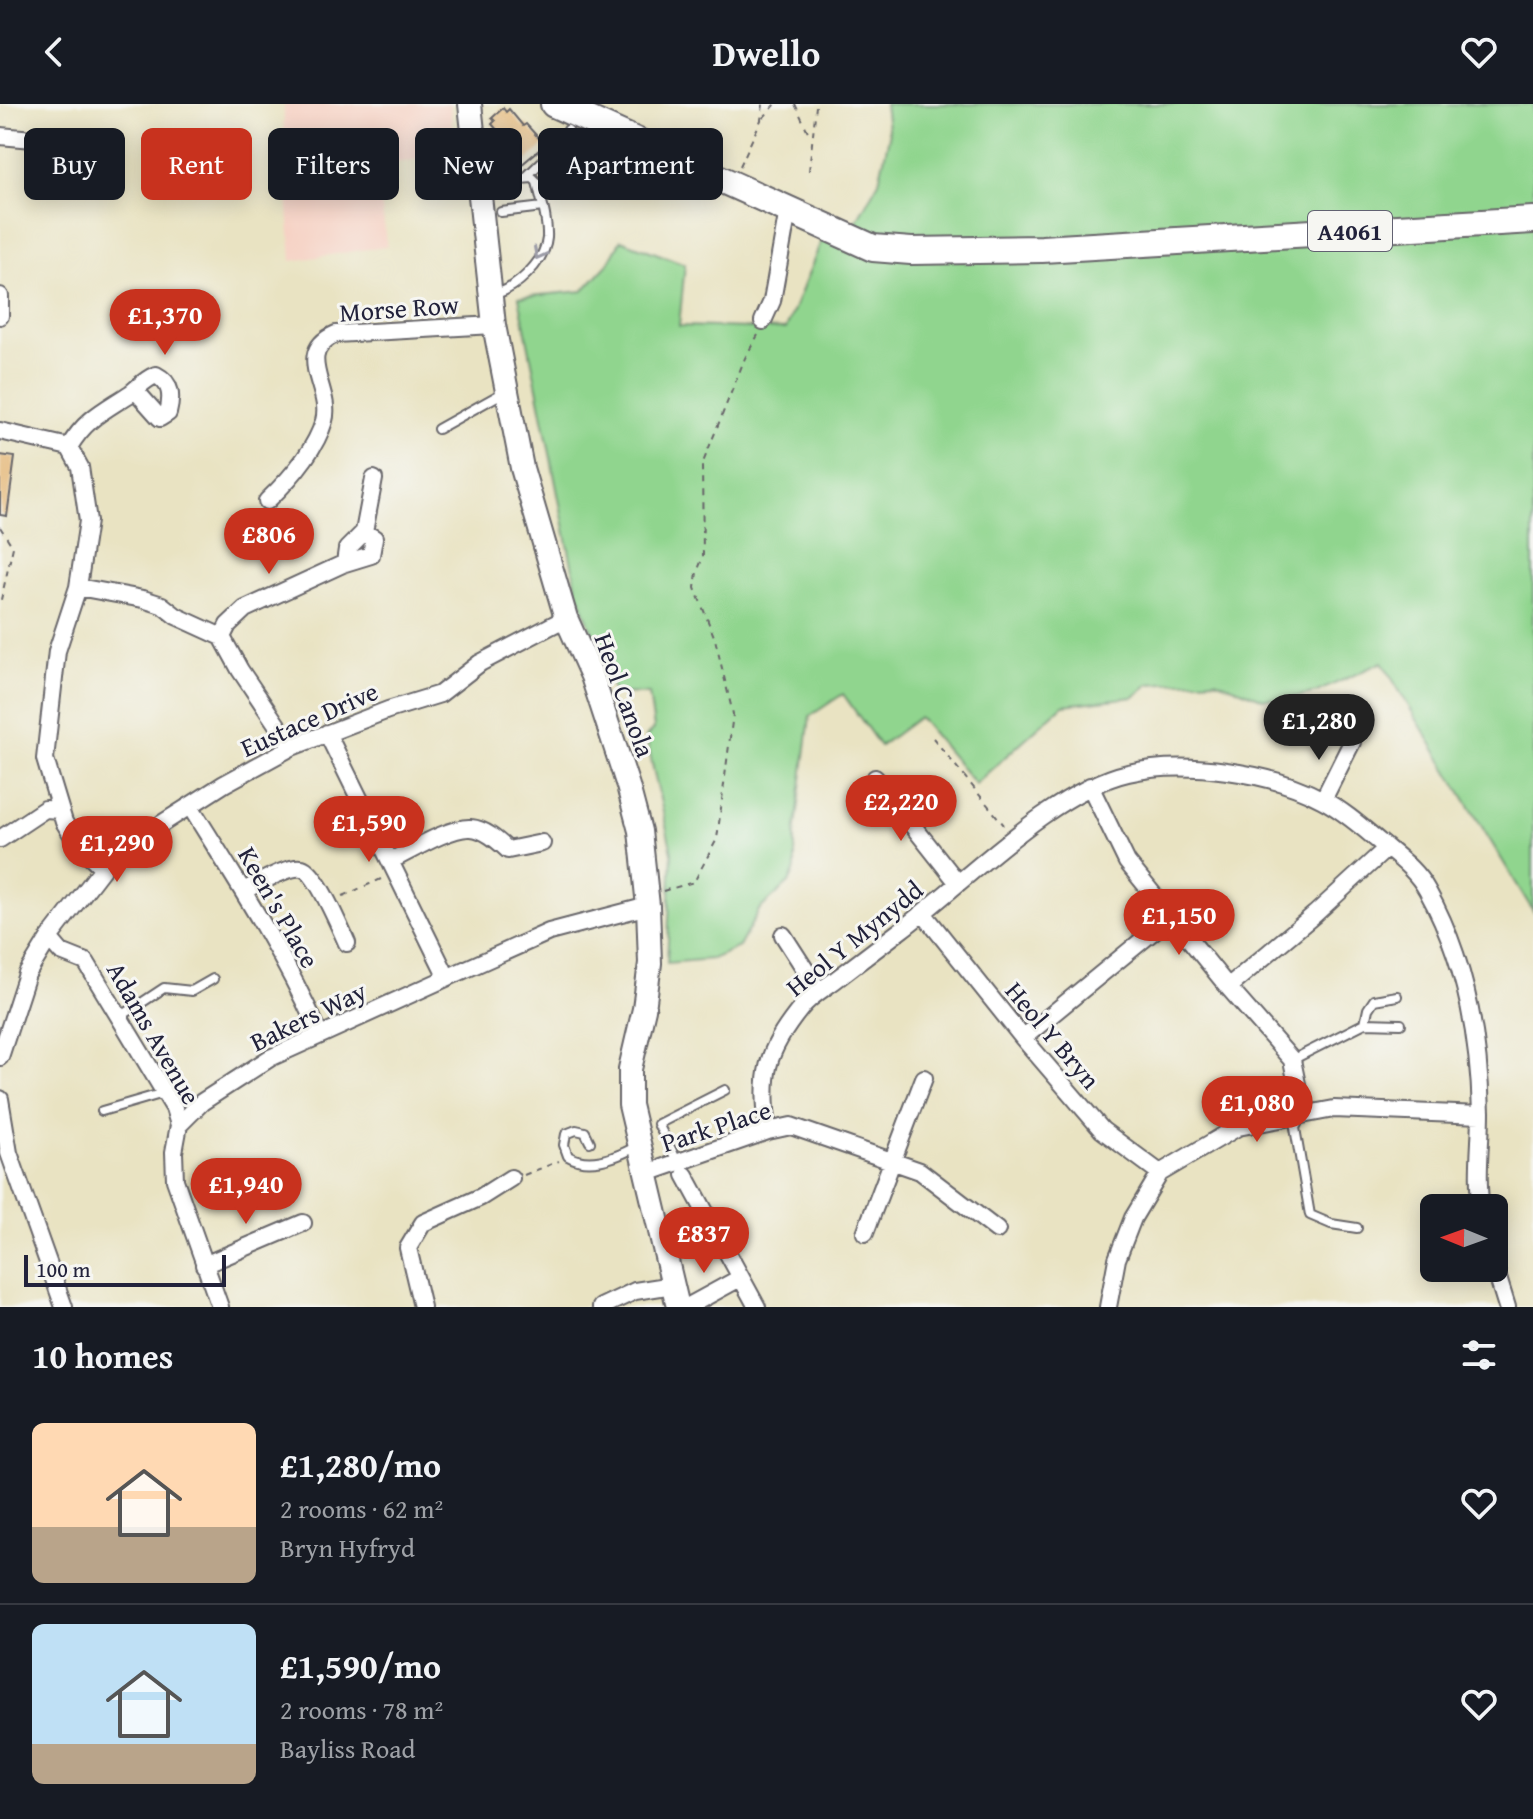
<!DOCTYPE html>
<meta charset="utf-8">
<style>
body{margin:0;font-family:"Gentium Book Plus",serif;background:#20242c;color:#f1f3f6;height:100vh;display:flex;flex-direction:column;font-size:30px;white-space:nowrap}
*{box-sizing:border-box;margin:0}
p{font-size:26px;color:#9ea1a6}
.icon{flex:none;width:44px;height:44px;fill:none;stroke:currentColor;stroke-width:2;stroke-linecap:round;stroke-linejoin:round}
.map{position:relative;height:1203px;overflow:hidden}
.sheet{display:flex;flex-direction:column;background:#171b24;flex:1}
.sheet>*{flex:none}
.hud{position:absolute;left:24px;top:24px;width:800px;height:72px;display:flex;gap:16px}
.needle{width:52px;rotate:271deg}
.tools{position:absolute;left:1420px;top:1090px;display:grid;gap:16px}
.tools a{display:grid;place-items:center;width:88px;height:88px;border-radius:12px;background:#171b24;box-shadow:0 4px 20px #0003;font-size:40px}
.scale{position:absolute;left:24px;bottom:20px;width:202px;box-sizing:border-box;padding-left:8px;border:4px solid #22223b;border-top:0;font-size:22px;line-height:28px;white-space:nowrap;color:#22223b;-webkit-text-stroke:6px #f6f6f2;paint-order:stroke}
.price{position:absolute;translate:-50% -68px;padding:0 18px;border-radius:28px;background:#c8321e;color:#fff;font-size:26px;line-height:52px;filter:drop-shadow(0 2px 4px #0008)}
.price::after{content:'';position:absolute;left:50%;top:48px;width:24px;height:18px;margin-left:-12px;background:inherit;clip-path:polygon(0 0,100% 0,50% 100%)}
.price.active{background:#222;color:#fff}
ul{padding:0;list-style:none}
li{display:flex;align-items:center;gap:24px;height:200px;padding:0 32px}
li+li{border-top:2px solid #363941}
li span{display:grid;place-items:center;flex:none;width:224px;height:160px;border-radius:12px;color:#555}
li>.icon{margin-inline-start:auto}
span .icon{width:96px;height:96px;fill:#fffc;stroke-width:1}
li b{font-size:34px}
h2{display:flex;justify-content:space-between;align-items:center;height:96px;padding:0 32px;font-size:34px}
.pill{padding:0 28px;border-radius:12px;background:#171b24;box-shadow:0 4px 20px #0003;font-size:28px;line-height:72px}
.pill.active{background:#c8321e;color:#fff}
header{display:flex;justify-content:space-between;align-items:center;height:104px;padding:0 32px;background:#171b24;font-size:36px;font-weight:700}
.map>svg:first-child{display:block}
</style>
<header><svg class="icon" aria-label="back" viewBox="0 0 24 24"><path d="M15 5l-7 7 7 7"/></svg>Dwello<svg class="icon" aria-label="heart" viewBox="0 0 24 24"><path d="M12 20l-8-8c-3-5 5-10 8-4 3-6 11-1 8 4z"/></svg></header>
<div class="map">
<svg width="1533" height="1203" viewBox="0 0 1533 1203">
<rect width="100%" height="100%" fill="#f6f6f2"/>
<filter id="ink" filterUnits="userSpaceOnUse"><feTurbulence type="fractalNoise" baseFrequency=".0125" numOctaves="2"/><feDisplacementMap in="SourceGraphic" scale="16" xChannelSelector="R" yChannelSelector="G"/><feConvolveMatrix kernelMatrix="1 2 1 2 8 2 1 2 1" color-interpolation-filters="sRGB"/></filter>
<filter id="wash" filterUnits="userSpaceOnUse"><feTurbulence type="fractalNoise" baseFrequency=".006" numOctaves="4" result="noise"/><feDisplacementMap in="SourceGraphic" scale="32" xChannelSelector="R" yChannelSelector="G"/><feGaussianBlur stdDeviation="1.8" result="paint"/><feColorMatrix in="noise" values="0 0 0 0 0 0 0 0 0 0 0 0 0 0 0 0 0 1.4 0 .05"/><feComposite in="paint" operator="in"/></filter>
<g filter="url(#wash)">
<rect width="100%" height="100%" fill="#e9e3c2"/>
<path fill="#f6d2c4" d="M284,0h166l5,50 -79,11 11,81 -95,15 -5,-66 -14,-13 10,-11z"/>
<path fill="#90d58e" stroke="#597c64" stroke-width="2" d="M885,0h648v807l-151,-249 -65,30 -29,7h-24l-49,-19 -66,4 -15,13 -71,8 -88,79 -56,-67 -39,29 -37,-52 -33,22 -15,119v34l-6,14 -30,27 -20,37 -27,12 -45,4 5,-111 -26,-115 8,-9 -5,-34 -35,-1 -37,-103 -58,-293 64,-6 24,-26 14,-25 64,24 -6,62 107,3 41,-102 21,9 31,-55 10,-44z"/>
<g id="blocks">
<path fill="#e4b573" d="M503,4l3,4 3,-3 14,17 3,-2 19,21 -24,20 -8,-9 4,-3 -25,-29 3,-3 -3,-3z
M0,351l15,2 -8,59 -7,-1z"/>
</g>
</g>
<g filter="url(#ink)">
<use href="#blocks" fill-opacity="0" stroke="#68666a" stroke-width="2"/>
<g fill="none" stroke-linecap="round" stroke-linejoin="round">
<defs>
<path id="lane" d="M526,73l36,-35 6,-12
M481,78l52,-4 4,4c4,17 11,38 10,56 -2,24 -32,52 -55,57
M501,108l42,-5
M438,325l68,-38
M120,913l44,-29 28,3 21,-12
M1365,919l3,-14 6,-9 23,-4
M1292,956l73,-37 36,1
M102,1007l62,-18
M1301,1012l-6,12 15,87 21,9 26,4
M590,1038l-5,-10 -9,-2 -10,4 -2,11 4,11c22,13 50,1 71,-11
M677,1057l-19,-37 67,-34"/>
<path id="street" d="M0,32l44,4
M0,192v20
M763,217l9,-20 16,-91
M0,327l69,16 11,20 8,54 -10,66 -21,64 -12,108 19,63 13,21 26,25
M69,343c17,-29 35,-36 62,-54 9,-7 14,-14 25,-18 16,8 16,22 12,38l-8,5 -25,-28
M267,397c22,-21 48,-50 57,-80 9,-31 -32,-68 12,-87l158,-9
M364,428l10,-53
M345,459l2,-14 17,-17
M78,483l65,12 19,6 14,11 46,21 18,33 52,77
M222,533l6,-12 17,-16 100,-46 26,-8 3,-17 -10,-6
M327,629l120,244
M875,674l83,105
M1090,682l37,76 101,125 64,73 11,53
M1323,696l29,-58
M190,702c46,74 95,149 130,229
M0,735l45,-30 15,1
M390,757c19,-9 61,-35 81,-33 14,1 27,13 37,22l34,-7
M243,787c13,-6 45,-26 59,-23 15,4 38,60 45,75
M923,809l100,125 79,92 58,43
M783,831l36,56
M49,834l12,14 25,10 88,146 5,17
M1228,883l87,-73 72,-66
M1023,934l149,-122
M0,953l27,-83 22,-36 54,-70 19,-19 102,-65 68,-37 96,-37 52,-16 40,-31 86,-45
M0,995l9,54 55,154
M768,1027c-6,-57 -4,-77 33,-123 8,-11 22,-19 33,-27 22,-17 45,-34 67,-51 63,-47 152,-140 227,-157 57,-13 144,-1 195,27 21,11 40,28 58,43 18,15 35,27 46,47 38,68 52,145 54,222 0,32 -5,63 0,96
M647,1069l121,-42 23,-5 129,45 77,59
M685,1071l72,132
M865,1129l59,-155
M204,1161l99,-42
M1494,1161l13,42
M220,1203l-45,-127 -1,-28 5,-27 23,-23 68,-44 194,-88 85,-38 99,-26
M422,1203l-14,-59 15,-25 58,-26 30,-19
M601,1203l34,-16 38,-6
M687,1203l53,-29
M1108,1203l9,-48 16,-41 27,-45 78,-46 96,-18 147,6"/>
<path id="secondary" d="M470,0l24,221 28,143 44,150 26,58 36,110 12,45 8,75 2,57 -6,46 -14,60v36l48,202"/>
<path id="primary" d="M554,0l319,144 38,3 131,-2 491,-29"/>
</defs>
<use href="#lane" stroke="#68666a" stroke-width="12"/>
<use href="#street" stroke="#68666a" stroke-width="20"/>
<use href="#secondary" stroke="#68666a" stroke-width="26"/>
<use href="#primary" stroke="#68666a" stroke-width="30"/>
<path stroke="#68666a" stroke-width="2" stroke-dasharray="6 6" stroke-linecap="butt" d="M795,0l15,32
M763,14l13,-14
M740,62l21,-46 2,-16
M809,67l7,-65
M0,423l13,20 -13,57
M933,634l71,87
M663,787l31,-9 23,-43 16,-125 -18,-75 -20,-51 2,-16 6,-15 -1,-92 43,-107 13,-23
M343,792l38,-17
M524,1071l35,-14"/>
<use href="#lane" stroke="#fff" stroke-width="8"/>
<use href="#street" stroke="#fff" stroke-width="16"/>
<use href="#secondary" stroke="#fff" stroke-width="22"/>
<use href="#primary" stroke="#fff" stroke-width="26"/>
</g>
<defs><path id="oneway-chevron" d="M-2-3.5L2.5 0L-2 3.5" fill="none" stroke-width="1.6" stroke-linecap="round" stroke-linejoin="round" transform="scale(2)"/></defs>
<use stroke="#9c9ca7" href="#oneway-chevron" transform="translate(539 150) rotate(118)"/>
</g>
<g text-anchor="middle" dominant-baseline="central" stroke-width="6" stroke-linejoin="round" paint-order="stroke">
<rect fill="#f6f6f2" stroke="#626272" stroke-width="2" x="1308" y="107" width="84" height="40" rx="6"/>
<g font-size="24" font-weight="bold" fill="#22223b">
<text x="1350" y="127">A4061</text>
</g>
<g font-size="26" fill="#22223b" stroke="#f6f6f2">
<text transform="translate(399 204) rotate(-4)">Morse Row</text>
<text transform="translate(625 591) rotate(70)">Heol Canola</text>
<text transform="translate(309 615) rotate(-24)">Eustace Drive</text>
<text transform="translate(279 803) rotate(60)">Keen's Place</text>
<text transform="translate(854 834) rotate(-39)">Heol Y Mynydd</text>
<text transform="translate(308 912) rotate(-26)">Bakers Way</text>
<text transform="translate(154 929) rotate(60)">Adams Avenue</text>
<text transform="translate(1053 931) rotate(50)">Heol Y Bryn</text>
<text transform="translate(716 1022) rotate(-18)">Park Place</text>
</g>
</g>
</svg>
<div class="tools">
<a><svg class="needle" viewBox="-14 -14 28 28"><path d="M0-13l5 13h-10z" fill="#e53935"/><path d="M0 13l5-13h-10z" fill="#9ea1a6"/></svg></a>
</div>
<div class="scale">100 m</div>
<b class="price" style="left:165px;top:253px">£1,370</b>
<b class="price" style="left:269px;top:472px">£806</b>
<b class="price active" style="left:1319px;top:658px">£1,280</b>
<b class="price" style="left:901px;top:739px">£2,220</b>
<b class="price" style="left:369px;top:760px">£1,590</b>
<b class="price" style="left:117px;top:780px">£1,290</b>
<b class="price" style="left:1179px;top:853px">£1,150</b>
<b class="price" style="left:1257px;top:1040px">£1,080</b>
<b class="price" style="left:246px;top:1122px">£1,940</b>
<b class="price" style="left:704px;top:1171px">£837</b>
<div class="hud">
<a class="pill">Buy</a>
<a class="pill active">Rent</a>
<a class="pill">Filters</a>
<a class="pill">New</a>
<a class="pill">Apartment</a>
</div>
</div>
<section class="sheet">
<h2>10 homes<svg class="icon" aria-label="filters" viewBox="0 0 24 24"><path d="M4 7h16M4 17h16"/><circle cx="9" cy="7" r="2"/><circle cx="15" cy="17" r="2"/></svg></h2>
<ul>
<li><span style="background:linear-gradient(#ffd9b3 65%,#b9a48a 0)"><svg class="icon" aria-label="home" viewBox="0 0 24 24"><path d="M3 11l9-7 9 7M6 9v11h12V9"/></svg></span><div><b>£1,280/mo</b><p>2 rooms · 62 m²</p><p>Bryn Hyfryd</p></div><svg class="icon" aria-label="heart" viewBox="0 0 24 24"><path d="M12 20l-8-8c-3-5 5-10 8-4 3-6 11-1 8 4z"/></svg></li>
<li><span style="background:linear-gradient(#bfe0f5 75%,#b9a48a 0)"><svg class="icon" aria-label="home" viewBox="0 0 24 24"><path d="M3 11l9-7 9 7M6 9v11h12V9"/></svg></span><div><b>£1,590/mo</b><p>2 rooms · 78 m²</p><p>Bayliss Road</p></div><svg class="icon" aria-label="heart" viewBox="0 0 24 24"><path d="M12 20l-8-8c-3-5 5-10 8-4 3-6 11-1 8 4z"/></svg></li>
</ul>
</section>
